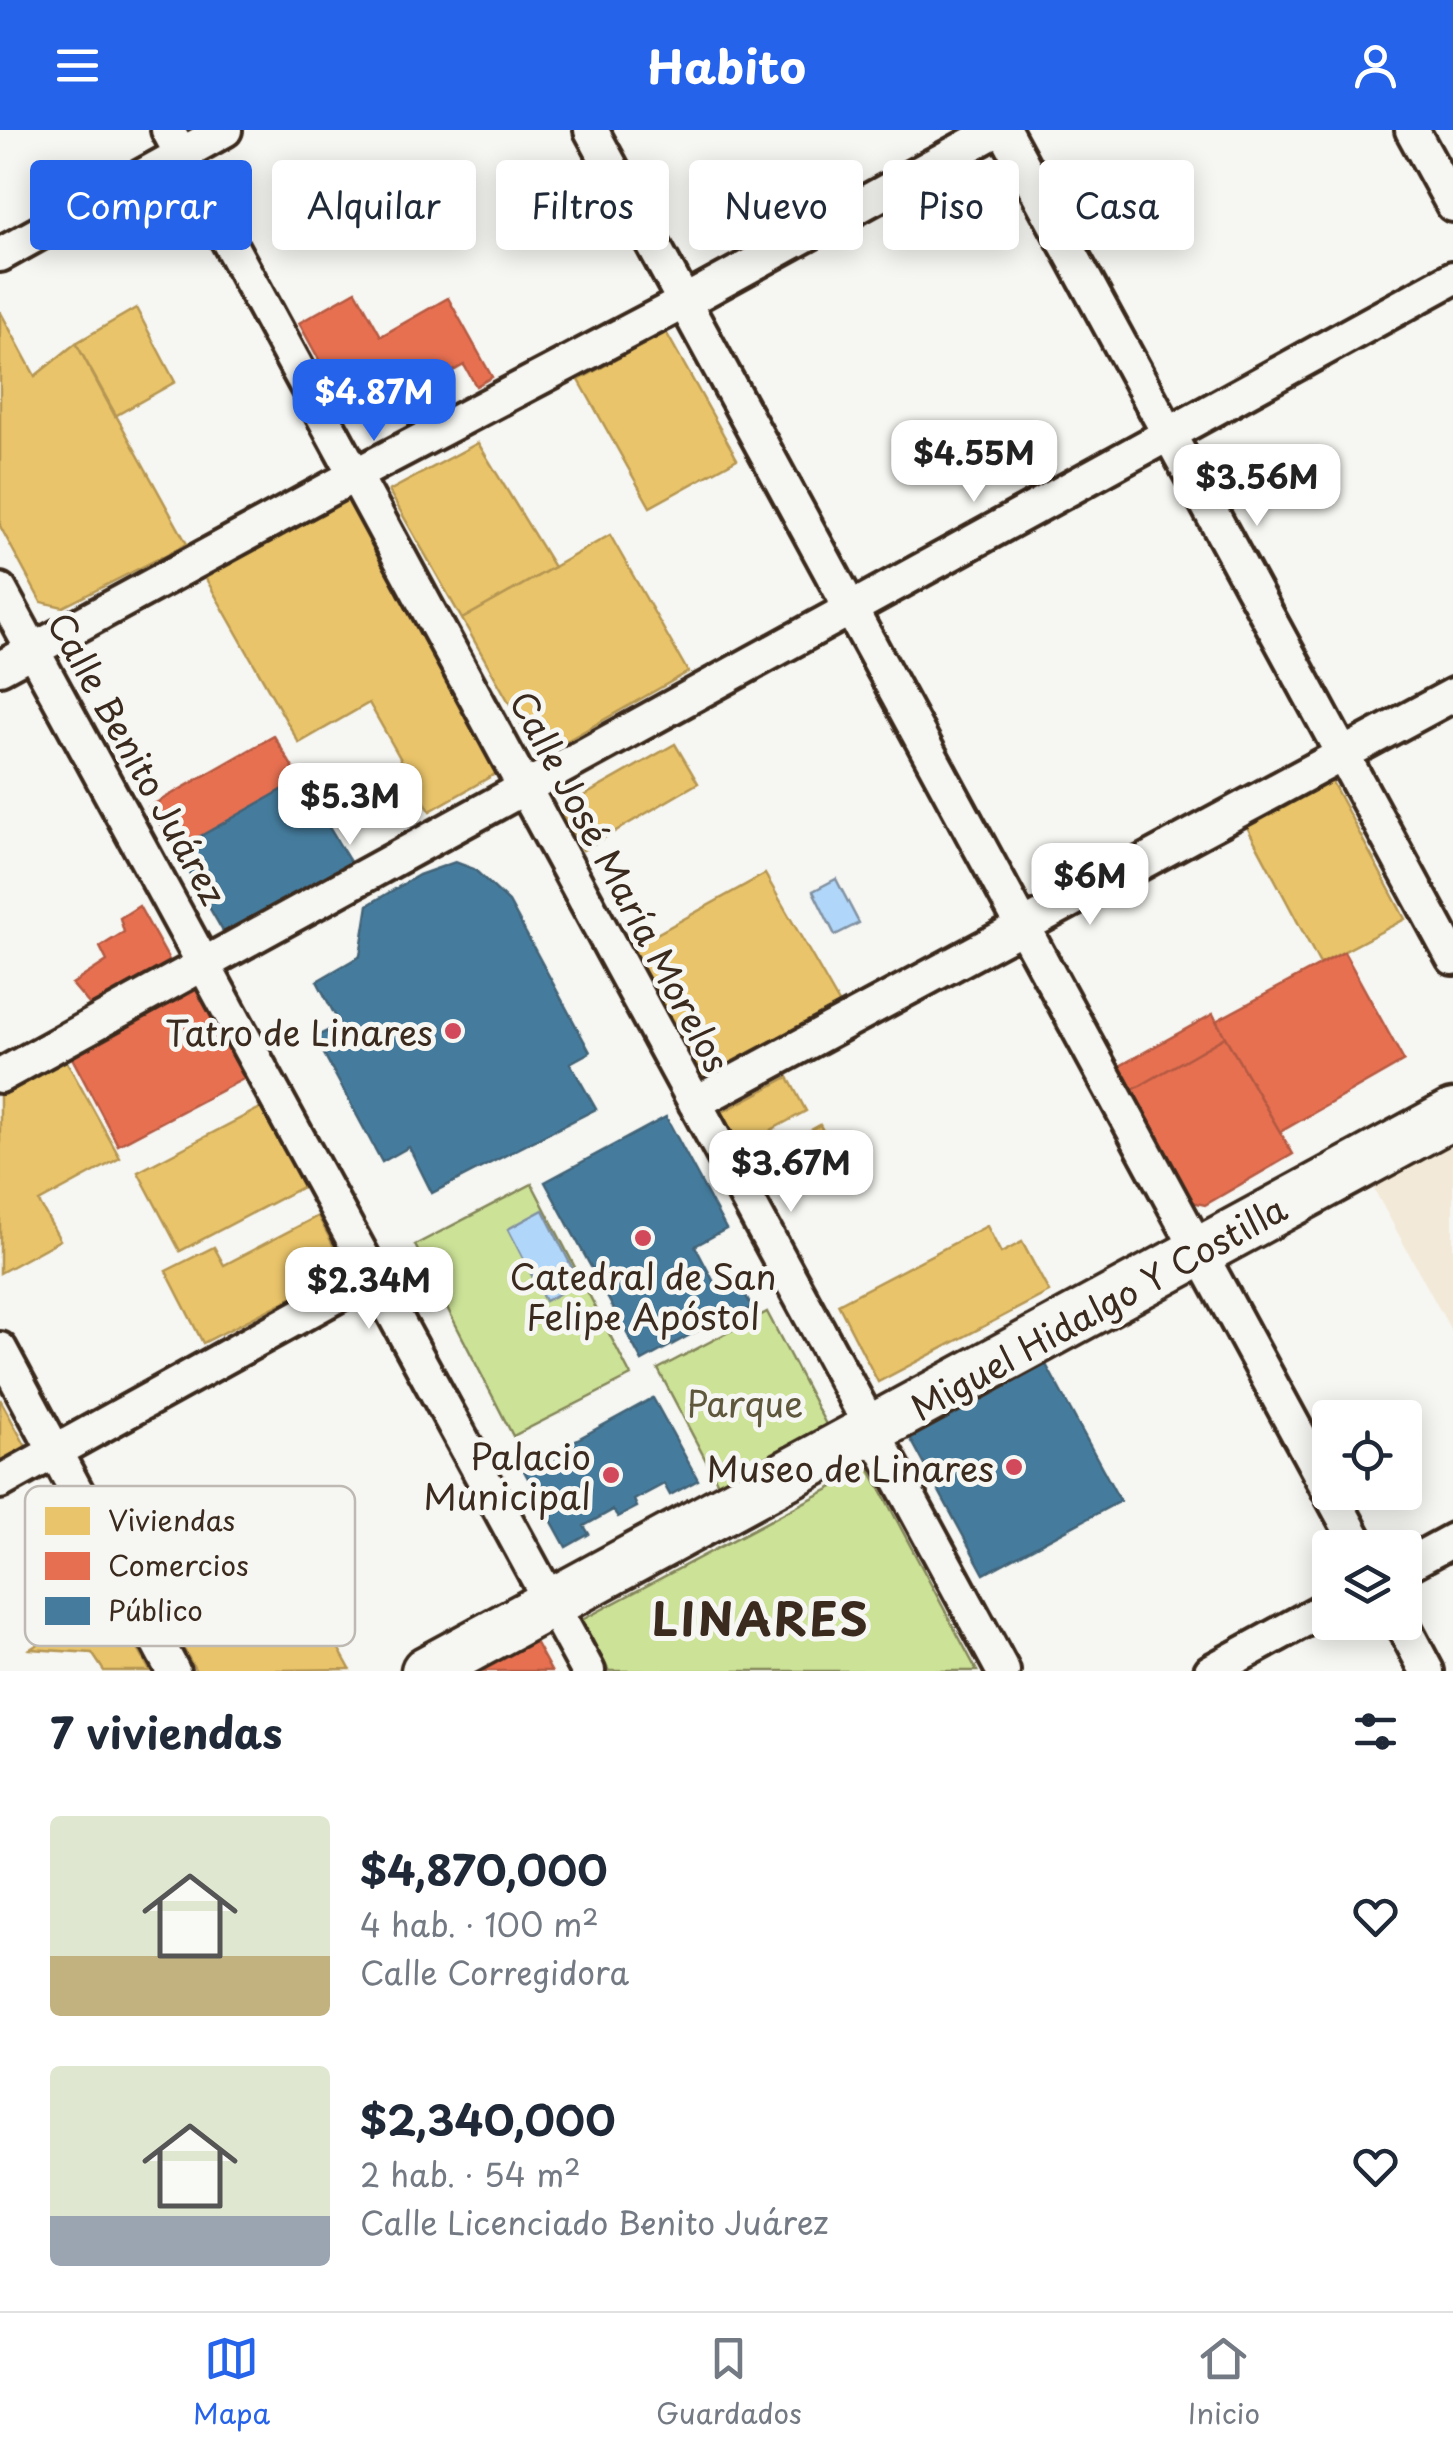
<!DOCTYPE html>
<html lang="es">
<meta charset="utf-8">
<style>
body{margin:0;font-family:"Playpen Sans",sans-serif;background:#f2f2f3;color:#1f2937;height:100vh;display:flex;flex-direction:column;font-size:38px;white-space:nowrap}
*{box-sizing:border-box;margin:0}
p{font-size:32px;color:#747a83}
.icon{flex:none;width:55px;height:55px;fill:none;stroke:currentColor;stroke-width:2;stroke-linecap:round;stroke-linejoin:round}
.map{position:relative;height:1541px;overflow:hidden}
.side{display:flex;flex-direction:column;background:#fff;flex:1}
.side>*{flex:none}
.top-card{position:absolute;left:30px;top:30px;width:1395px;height:90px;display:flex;gap:20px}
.tools{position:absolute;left:1312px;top:1270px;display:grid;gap:20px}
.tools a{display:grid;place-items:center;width:110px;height:110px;border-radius:10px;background:#fff;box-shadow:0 5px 25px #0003;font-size:50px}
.price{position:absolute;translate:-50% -85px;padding:0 22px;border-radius:20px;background:#fff;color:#222;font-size:32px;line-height:65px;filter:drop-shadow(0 2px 5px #0008)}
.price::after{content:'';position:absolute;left:50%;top:60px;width:30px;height:22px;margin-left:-15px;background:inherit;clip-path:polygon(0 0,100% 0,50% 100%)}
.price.selected{background:#2563eb;color:#fff}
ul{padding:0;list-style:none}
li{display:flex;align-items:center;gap:30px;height:250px;padding:0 50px}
li span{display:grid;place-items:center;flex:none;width:280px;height:200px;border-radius:10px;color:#555}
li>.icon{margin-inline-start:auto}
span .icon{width:120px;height:120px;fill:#fffc;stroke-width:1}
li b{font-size:42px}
h2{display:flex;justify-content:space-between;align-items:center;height:120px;padding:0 50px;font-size:42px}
.chip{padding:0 35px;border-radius:10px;background:#fff;box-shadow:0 5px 25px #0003;font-size:35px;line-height:90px}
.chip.selected{background:#2563eb;color:#fff}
header{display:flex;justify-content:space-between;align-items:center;height:130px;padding:0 50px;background:#2563eb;color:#fff;font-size:45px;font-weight:700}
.tabs{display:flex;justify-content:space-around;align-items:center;height:140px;border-top:2px solid #e0e1e3;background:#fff;font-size:28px;color:#747a83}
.tabs a{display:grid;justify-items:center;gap:5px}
.tabs .selected{color:#2563eb}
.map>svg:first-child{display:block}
</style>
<header><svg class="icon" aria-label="menu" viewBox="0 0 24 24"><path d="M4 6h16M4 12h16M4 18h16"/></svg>Habito<svg class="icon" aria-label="person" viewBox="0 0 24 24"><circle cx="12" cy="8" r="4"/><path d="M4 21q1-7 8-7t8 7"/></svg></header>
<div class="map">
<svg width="1453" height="1541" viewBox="0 0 1453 1541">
<rect width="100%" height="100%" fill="#f6f6f2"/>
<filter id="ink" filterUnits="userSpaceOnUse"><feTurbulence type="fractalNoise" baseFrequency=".01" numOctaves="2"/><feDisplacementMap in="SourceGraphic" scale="20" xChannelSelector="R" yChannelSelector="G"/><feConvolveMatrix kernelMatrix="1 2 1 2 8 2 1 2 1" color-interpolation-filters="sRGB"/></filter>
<g filter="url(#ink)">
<path fill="#f2e9d8" d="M1453,1007v197l-83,-152z"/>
<path fill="#cce297" stroke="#84865a" stroke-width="2.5" d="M532,1054l99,192 -118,60 -98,-191z
M767,1182l65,124 -109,57 -65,-124z
M869,1338l108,203h-368l-27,-51z"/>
<path fill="#b0d6f9" stroke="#8191a1" stroke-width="2.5" d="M836,749l23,44 -24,12 -22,-44z
M543,1080l37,73 -35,18 -37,-72z"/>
<path fill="#e9c46a" stroke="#b59653" stroke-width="2.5" d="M136,178l39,74 -60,34 -39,-73z
M0,181l35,65 41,-33 111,201 -124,63 -22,-5 -41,-76z
M666,202l71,127 -87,48 -71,-127z
M478,313l76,124 -92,52 -73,-128z
M343,360l159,280 -72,41 -61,-108 -70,40 -98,-173z
M610,405l78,137 -141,80 -15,-9 -70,-124z
M675,614l23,39 -115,67 -24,-40z
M1331,650l74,139 -85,45 -74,-139z
M765,744l75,131 -123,76 -22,-7 -69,-123z
M63,925l57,103 -81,44 21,38 -60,33v-183z
M788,947l18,34 -35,19 9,17 40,-22 13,25 -73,40 -41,-76z
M266,975l42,79 -128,67 -42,-79z
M318,1086l28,54 -143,73 -37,-72 48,-24 10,18z
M987,1096l14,27 21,-11 27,50 -171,90 -40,-78z
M0,1269l31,57 -31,18z
M282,1416l68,123 -154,2 -33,-60z
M111,1470l39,71h-46l-12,-18 -62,-4z"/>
<path fill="#e76f51" stroke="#b35a42" stroke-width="2.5" d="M356,161l25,45 67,-38 44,79 -16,9 -12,-21 -77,43 -6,15 -24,-9 7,-19 -16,-30 -20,11 -29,-53z
M274,606l26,44 -124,70 -27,-43z
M139,776l34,61 -78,44 -23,-27 35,-23 -7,-14 24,-15 -4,-14z
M1344,822l60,109 -124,71 -64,-111z
M199,856l48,91 -129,68 -48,-91z
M1213,884l12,23 -94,54 -13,-24z
M1225,907l68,117 -88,51 -17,-4 -57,-110z
M532,1506l19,35h-75z"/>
<path fill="#457b9d" stroke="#426377" stroke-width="2.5" d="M300,650l52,85 -124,75 -52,-90z
M455,732l19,7 35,33 81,150 -20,11 26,46 -164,84 -23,-46 -27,15 -67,-125 25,-12 -23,-44 43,-25 8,-51 51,-30z
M666,987l60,112 -31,17 21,40 19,-10 17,31 -27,15 -4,-4 -79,43 -97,-179z
M1043,1229l77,142 -136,73 -77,-142z
M653,1268l45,82 -28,15 -6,-11 -30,16 3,7 -19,10 -5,-7 -29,16 5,8 -23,13 -43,-78z"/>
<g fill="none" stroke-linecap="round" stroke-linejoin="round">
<defs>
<path id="minor" d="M168,0l835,1541
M591,0l769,1418
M1004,0l449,828
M1412,0l41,75
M0,125l225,-125
M0,460l588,1081
M0,538l355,-193 331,-174 311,-171
M0,946l1453,-798
M695,973l758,-408
M0,1219l173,322
M0,1352l374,-207
M1405,1436l48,-26
M1401,1492l26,49
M1211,1541l119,-65"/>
<path id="secondary" d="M426,1541l1027,-557"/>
</defs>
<use href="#minor" stroke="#3b2a1e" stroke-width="40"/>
<use href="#secondary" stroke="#3b2a1e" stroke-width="55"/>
<use href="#minor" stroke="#f6f6f2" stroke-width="32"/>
<use href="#secondary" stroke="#f6f6f2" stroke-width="48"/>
</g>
</g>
<g fill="#d1495b" stroke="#f6f6f2" stroke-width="4">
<circle cx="453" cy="901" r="10"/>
<circle cx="643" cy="1108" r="10"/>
<circle cx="1014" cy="1337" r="10"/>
<circle cx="611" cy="1345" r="10"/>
</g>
<g text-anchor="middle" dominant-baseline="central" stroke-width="10" stroke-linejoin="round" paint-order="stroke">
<g font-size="35" fill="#3b2a1e" stroke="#f6f6f2">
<text transform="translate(138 628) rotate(61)">Calle Benito Juárez</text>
<text transform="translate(621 751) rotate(62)">Calle José María Morelos</text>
<text transform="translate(1098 1177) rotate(-29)">Miguel Hidalgo Y Costilla</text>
</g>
<g font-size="35" fill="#3b2a1e" stroke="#f6f6f2" text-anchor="end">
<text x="433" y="901">Tatro de Linares</text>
<text x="643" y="1145" text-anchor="middle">Catedral de San<tspan x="643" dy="40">Felipe Apóstol</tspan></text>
<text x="591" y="1325">Palacio<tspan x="591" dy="40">Municipal</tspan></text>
<text x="994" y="1337">Museo de Linares</text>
</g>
<g font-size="35" fill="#5f583c" stroke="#f6f6f2">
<text x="745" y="1272">Parque</text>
</g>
<g font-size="45" font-weight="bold" letter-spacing="2.5" fill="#3b2a1e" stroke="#f6f6f2">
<text x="761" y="1487">LINARES</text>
</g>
</g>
<rect x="25" y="1356" width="330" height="160" rx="15" fill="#f6f6f2" stroke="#beb9b2" stroke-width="2.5"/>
<rect x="45" y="1377" width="45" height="28" fill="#e9c46a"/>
<rect x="45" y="1422" width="45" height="28" fill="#e76f51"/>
<rect x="45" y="1467" width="45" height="28" fill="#457b9d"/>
<g font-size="28" fill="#3b2a1e">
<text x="108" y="1401">Viviendas</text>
<text x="108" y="1446">Comercios</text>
<text x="108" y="1491">Público</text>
</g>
</svg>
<div class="tools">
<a><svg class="icon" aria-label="locate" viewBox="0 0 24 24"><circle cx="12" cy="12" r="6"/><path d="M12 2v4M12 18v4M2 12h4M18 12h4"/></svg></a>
<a><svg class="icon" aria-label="layers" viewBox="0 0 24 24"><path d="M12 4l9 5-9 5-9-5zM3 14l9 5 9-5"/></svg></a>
</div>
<b class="price selected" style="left:374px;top:314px">$4.87M</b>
<b class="price" style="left:974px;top:375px">$4.55M</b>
<b class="price" style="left:1257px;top:399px">$3.56M</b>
<b class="price" style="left:350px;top:718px">$5.3M</b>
<b class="price" style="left:1090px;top:798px">$6M</b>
<b class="price" style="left:791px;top:1085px">$3.67M</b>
<b class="price" style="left:369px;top:1202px">$2.34M</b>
<div class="top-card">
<a class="chip selected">Comprar</a>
<a class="chip">Alquilar</a>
<a class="chip">Filtros</a>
<a class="chip">Nuevo</a>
<a class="chip">Piso</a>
<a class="chip">Casa</a>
</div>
</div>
<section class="side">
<h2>7 viviendas<svg class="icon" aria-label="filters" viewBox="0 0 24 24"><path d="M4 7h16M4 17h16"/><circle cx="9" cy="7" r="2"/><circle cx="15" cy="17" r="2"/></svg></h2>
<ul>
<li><span style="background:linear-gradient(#dfe7d0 70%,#c2b280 0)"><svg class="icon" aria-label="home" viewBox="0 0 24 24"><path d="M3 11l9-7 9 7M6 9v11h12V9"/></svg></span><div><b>$4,870,000</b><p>4 hab. · 100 m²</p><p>Calle Corregidora</p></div><svg class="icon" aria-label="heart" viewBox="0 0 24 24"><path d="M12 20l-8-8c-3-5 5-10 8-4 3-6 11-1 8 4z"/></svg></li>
<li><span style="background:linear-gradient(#dfe7d0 75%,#9aa5b1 0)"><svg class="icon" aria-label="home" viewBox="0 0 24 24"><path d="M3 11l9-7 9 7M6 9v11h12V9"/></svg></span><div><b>$2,340,000</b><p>2 hab. · 54 m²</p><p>Calle Licenciado Benito Juárez</p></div><svg class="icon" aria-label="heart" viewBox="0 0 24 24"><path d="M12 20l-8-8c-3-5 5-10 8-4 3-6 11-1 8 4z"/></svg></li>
</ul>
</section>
<nav class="tabs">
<a class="selected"><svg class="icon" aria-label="map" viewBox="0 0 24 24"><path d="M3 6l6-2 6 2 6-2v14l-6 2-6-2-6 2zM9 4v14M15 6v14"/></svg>Mapa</a>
<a><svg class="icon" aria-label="saved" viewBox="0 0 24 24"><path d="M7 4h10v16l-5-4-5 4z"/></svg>Guardados</a>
<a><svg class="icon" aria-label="home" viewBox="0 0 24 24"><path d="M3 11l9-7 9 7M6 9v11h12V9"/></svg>Inicio</a>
</nav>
